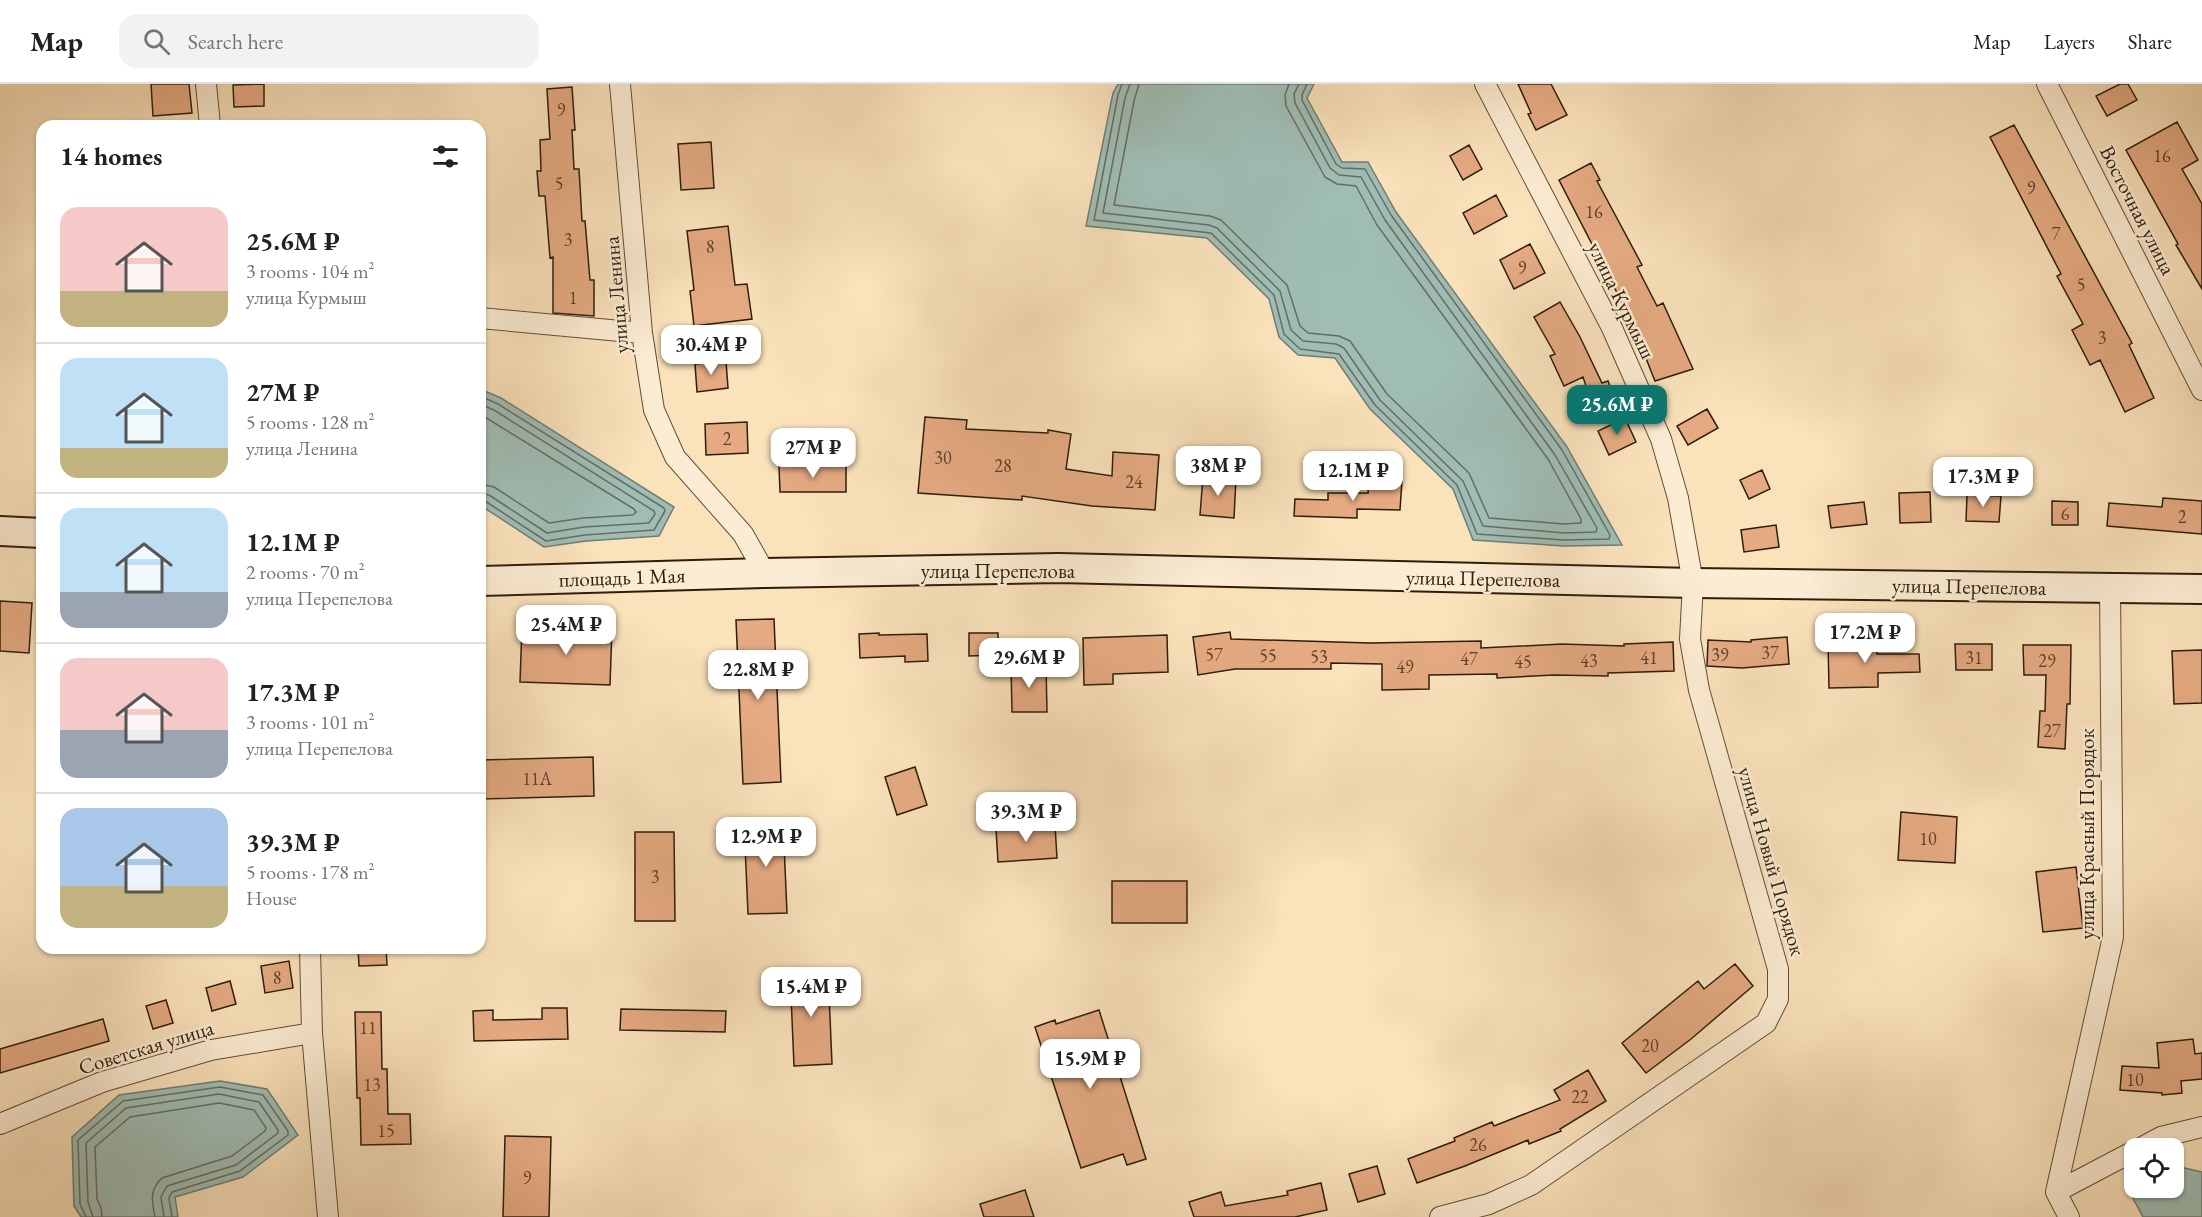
<!DOCTYPE html>
<meta charset="utf-8">
<style>
body{margin:0;font-family:"EB Garamond",serif;background:#f2f2f2;color:#202124;height:100vh;display:flex;flex-direction:column;font-size:22px;white-space:nowrap}
*{box-sizing:border-box;margin:0}
p{font-size:20px;color:#757577}
.icon{flex:none;width:33px;height:33px;fill:none;stroke:currentColor;stroke-width:2;stroke-linecap:round;stroke-linejoin:round}
.map{position:relative;flex:1;overflow:hidden}
.side{position:absolute;left:36px;top:36px;width:450px;height:834px;display:flex;flex-direction:column;background:#fff;border-radius:18px;box-shadow:0 2px 4px #0004}
.side>*{flex:none}
.fabs{position:absolute;left:2124px;top:1054px;display:grid;gap:12px}
.fabs a{display:grid;place-items:center;width:60px;height:60px;border-radius:12px;background:#fff;box-shadow:0 2px 4px #0004;font-size:30px}
.price{position:absolute;translate:-50% -51px;padding:0 14px;border-radius:12px;background:#fff;color:#222;font-size:20px;line-height:39px;filter:drop-shadow(0 2px 3px #0008)}
.price::after{content:'';position:absolute;left:50%;top:36px;width:18px;height:14px;margin-left:-9px;background:inherit;clip-path:polygon(0 0,100% 0,50% 100%)}
.price.active{background:#0f766e;color:#fff}
ul{padding:0;list-style:none}
li{display:flex;align-items:center;gap:18px;height:150px;padding:0 24px}
li+li{border-top:2px solid #e0e0e0}
li span{display:grid;place-items:center;flex:none;width:168px;height:120px;border-radius:18px;color:#555}
li>.icon{margin-inline-start:auto}
span .icon{width:72px;height:72px;fill:#fffc;stroke-width:1}
li b{font-size:26px}
h2{display:flex;justify-content:space-between;align-items:center;height:72px;padding:0 24px;font-size:26px}
header{display:flex;align-items:center;gap:36px;box-sizing:border-box;height:84px;padding:0 30px;background:#fff;border-bottom:2px solid #e0e0e0}
header strong{font-size:28px}
nav{display:flex;gap:33px;margin-inline-start:auto;font-size:21px}
.search{width:420px;height:54px;background:#f2f2f2;display:flex;align-items:center;gap:15px;box-sizing:border-box;padding:0 21px;border-radius:18px;color:#757577;font-size:22px}
.map>svg:first-child{display:block}
</style>
<header>
<strong>Map</strong>
<div class="search"><svg class="icon" aria-label="search" viewBox="0 0 24 24"><circle cx="10" cy="10" r="6"/><path d="M15 15l6 6"/></svg>Search here</div>
<nav><a>Map</a><a>Layers</a><a>Share</a></nav>
</header>
<div class="map">
<svg width="2202" height="1133" viewBox="0 0 2202 1133">
<rect width="100%" height="100%" fill="#fae2bb"/>
<filter id="stains"><feTurbulence type="fractalNoise" baseFrequency=".00333" numOctaves="4"/><feColorMatrix values="0 0 0 0 .2 0 0 0 0 .09 0 0 0 0 .02 0 0 0 .5 -.17"/></filter>
<radialGradient id="worn" r=".72"><stop offset=".6" stop-color="#630" stop-opacity="0"/><stop offset="1" stop-color="#630" stop-opacity=".3"/></radialGradient>
<path fill="#9fbdb5" stroke="#727d72" stroke-width="1.5" d="M1118,0h196l-7,14 35,64h26l28,50 171,235 55,98 -58,1 -91,-6 -20,-51 -83,-80 -35,-51 -37,-3 -19,-18 -10,-38 -62,-61 -121,-12 27,-133z
M480,305l21,9 173,109 -15,29 -73,5 -42,6 -64,-42z
M220,997l47,8 31,46 -55,42 -68,20 3,20h-97l-7,-11 -2,-69 47,-42z
M2174,1079l6,4 22,5v45h-59l-15,-28 -3,-15 9,-10v24h40z"/>
<g fill="none" stroke-linecap="round" stroke-linejoin="round">
<path stroke="#666d61" stroke-width="1.5" d="M1122,0l-4,11 -24,125 117,13 63,62 10,39 16,15 39,5 36,51 82,80 20,49 87,6 45,-1 1,-4 -48,-85 -171,-235 -26,-46 -23,-1 -6,-4 -34,-64v-5l5,-11
M1130,0l-5,14 -22,115 106,12 8,3 63,63 11,39 12,11 33,3 8,4 36,52 83,81 20,45 81,7 32,-1 1,-4 -42,-73 -170,-235 -24,-43 -22,-2 -9,-7 -35,-65 -1,-9 5,-10
M1139,0l-5,17 -20,104 96,11 11,4 66,65 13,41 8,7 31,3 11,5 37,53 82,79 20,45 75,6 17,-1v-4l-33,-60 -171,-234 -21,-39 -19,-2 -12,-7 -39,-71 -1,-11 4,-11
M480,312l18,8 166,104 1,3 -11,19 -69,5 -39,6 -61,-40 -5,-1
M480,320l14,6 160,101 1,3 -6,9 -65,4 -37,6 -58,-38 -9,-2
M480,330l154,95 2,3 -3,3 -50,3 -34,5 -55,-36 -14,-3
M86,1133l-6,-13 -2,-64 45,-39 97,-14 43,8 25,36v4l-48,36 -68,21 -3,6 3,19
M93,1133l-5,-15 -2,-59 40,-35 93,-14 40,8 19,28v3l-42,32 -69,21 -6,11 3,20
M102,1133l-1,-9 -4,-9 -2,-52 35,-30 89,-14 35,7 12,18 -1,3 -33,25 -70,22c-13,12 -10,24 -7,39"/>
</g>
<path fill="#e5aa82" stroke="#2e1d0d" stroke-width="1.5" d="M151,0h38l3,29 -39,3z
M264,0v22l-30,1 -1,-22z
M1518,0h33l16,31 -31,15 -8,-16 3,-1z
M2120,0h8l9,16 -30,16 -11,-20z
M572,3l3,43h-3l2,39h5l3,52h3l5,59h4v36l-41,-3v-56l-3,1 -5,-62h-6l-2,-25h4l-1,-31 10,-1 -3,-50z
M2177,38l21,38 -16,9 20,35v85l-26,-44 2,-1 -52,-94z
M2014,41l118,218 -3,2 25,53 -29,14 -25,-52 -10,5 -18,-35 11,-6 -26,-48 4,-2 -71,-137z
M711,58l3,46 -33,2 -3,-46z
M1469,61l13,24 -19,11 -13,-24z
M1591,79l9,17 -3,1 45,84 -5,2 20,39 6,-3 30,66 -38,12 -25,-63 -71,-138z
M1496,111l11,21 -33,18 -11,-21z
M728,142l7,59 12,-1 5,35 -58,7 -4,-35 4,-1 -7,-59z
M1530,160l15,29 -31,16 -14,-29z
M1560,218l20,35 22,46 6,-2 5,14 -22,6 -8,-24 -19,9 -14,-30 5,-2 -21,-37z
M726,277l2,27 -31,4 -2,-28z
M1707,325l11,19 -30,17 -11,-19z
M925,333l42,3 -1,9 82,4v-3l23,4 -5,35 46,7 1,-24 46,3 -4,55 -63,-4 -70,-10v4l-104,-7z
M1625,334l11,24 -27,13 -11,-24z
M747,338l1,31 -42,2 -1,-31z
M846,381v27h-66l-1,-26z
M1762,386l8,19 -21,10 -9,-19z
M1203,392l33,2 -2,40 -34,-3z
M1369,396l33,1 -2,29 -43,-1v9l-63,-2 1,-17 33,1v-7h40z
M1930,408l1,30 -31,1 -1,-30z
M1967,411l34,1 -2,26 -33,-1z
M2163,414l39,3v33l-95,-8 2,-23 53,4z
M2052,417l26,1v23h-26z
M1864,418l3,22 -36,4 -3,-22z
M1776,441l3,22 -35,5 -3,-22z
M0,517l32,2 -3,50 -29,-2z
M774,535l7,163 -38,2 -7,-164z
M522,542l90,3 -2,56 -90,-3z
M1230,548l1,7 139,4 111,-2v7l81,-4 62,2v-2l49,-2 1,29 -66,2v3l-54,-1 -57,3v-4l-68,1v14l-47,1v-26l-51,-1v6h-96l-37,6 -5,-38z
M879,549v2l48,-1 1,27 -23,1v-6l-45,2 -1,-24z
M969,549h29v22l-29,1z
M1167,551l1,37 -55,2v10l-29,1 -1,-47z
M1787,553l2,27 -47,4 -35,-2 1,-26 43,2v-2z
M1877,557v13h42l1,18 -42,1v14l-49,1 -1,-46z
M1955,560h37v26h-36z
M2023,561h48l-1,59h-3l-2,45 -27,-2 2,-36h5l1,-36h-22z
M2202,566v53l-28,1 -2,-53z
M1046,581l1,47h-35l-1,-46z
M593,673l1,39 -114,3v-39z
M915,683l12,38 -30,10 -12,-38z
M1901,728l56,5 -2,46 -57,-3z
M783,737l4,92 -39,1 -4,-92z
M1055,741l2,33 -59,4 -2,-33z
M635,748h39l1,89h-40z
M2076,783l7,61 -40,4 -7,-60z
M1112,797h75v42h-75z
M358,864h28l1,17 -28,1z
M289,877l4,27 -28,5 -4,-27z
M1735,880l18,22 -62,53 -45,34 -24,-30 76,-62 6,8z
M828,887l4,93 -38,2 -4,-94z
M230,897l6,23 -24,7 -6,-23z
M166,916l7,23 -20,6 -7,-23z
M542,924h25l1,31 -94,2 -1,-30 20,-1v10l49,-1z
M621,925l105,2 -1,21 -105,-2z
M1099,926l47,149 -19,6 -4,-11 -42,14 -46,-141 20,-7 1,4z
M355,928h26l1,57h5l1,45h22l1,30 -50,1 -1,-47h-3z
M103,935l6,22 -109,32v-24z
M2193,955l2,15 7,-1v26l-21,2 1,12 -20,2v-2l-42,-3 2,-24 37,2 -2,-25z
M1588,986l18,31 -46,28 1,2 -32,13 -1,-4 -63,26 -48,17 -9,-24 47,-18 -1,-3 38,-16 2,4 66,-26 -6,-10z
M505,1052l46,1 -2,80h-46z
M1377,1082l8,28 -27,8 -9,-28z
M1321,1099l6,27 -32,7h-101l-5,-15 32,-10 4,14 63,-11 -1,-4z
M1025,1106l9,27h-50l-4,-13z"/>
<g fill="none" stroke-linecap="round" stroke-linejoin="round">
<defs>
<path id="street" d="M206,0l4,42
M620,0l22,249 12,77 21,47 68,77 22,39
M2047,0l155,306
M480,234l162,15
M310,864l2,85 16,184
M0,1040l102,-42 109,-32 101,-17
M2139,1065l22,-12 41,-10
M2056,1108l78,-41
M1440,1133l49,-13 42,-19 235,-162 12,-24v-30l-79,-279 -9,-51 3,-56 -15,-85 -17,-59 -49,-111 -127,-244
M2069,1133l-13,-25 57,-255 -3,-350"/>
<path id="secondary" d="M0,447l42,2
M480,497l285,-8 294,-5 634,15 509,6"/>
</defs>
<use href="#street" stroke="#614e38" stroke-width="22"/>
<use href="#secondary" stroke="#2e1d0d" stroke-width="32"/>
<use href="#street" stroke="#fcecd3" stroke-width="20"/>
<use href="#secondary" stroke="#fcecd3" stroke-width="28"/>
</g>
<g text-anchor="middle" dominant-baseline="central" stroke-width="5" stroke-linejoin="round" paint-order="stroke">
<g font-size="18" fill="#5c402a">
<text x="561" y="25">9</text>
<text x="2162" y="71">16</text>
<text x="559" y="99">5</text>
<text x="2031" y="103">9</text>
<text x="1594" y="127">16</text>
<text x="2056" y="149">7</text>
<text x="568" y="155">3</text>
<text x="710" y="162">8</text>
<text x="1522" y="183">9</text>
<text x="2081" y="200">5</text>
<text x="573" y="213">1</text>
<text x="2102" y="253">3</text>
<text x="727" y="354">2</text>
<text x="943" y="373">30</text>
<text x="1003" y="381">28</text>
<text x="1134" y="397">24</text>
<text x="2065" y="429">6</text>
<text x="2182" y="432">2</text>
<text x="1770" y="568">37</text>
<text x="1214" y="570">57</text>
<text x="1720" y="570">39</text>
<text x="1268" y="571">55</text>
<text x="1319" y="572">53</text>
<text x="1649" y="573">41</text>
<text x="1974" y="573">31</text>
<text x="1469" y="574">47</text>
<text x="1589" y="576">43</text>
<text x="2047" y="576">29</text>
<text x="1523" y="577">45</text>
<text x="1405" y="582">49</text>
<text x="2052" y="646">27</text>
<text x="537" y="694">11А</text>
<text x="1928" y="754">10</text>
<text x="655" y="792">3</text>
<text x="277" y="893">8</text>
<text x="368" y="943">11</text>
<text x="1650" y="961">20</text>
<text x="2135" y="995">10</text>
<text x="372" y="1000">13</text>
<text x="1580" y="1012">22</text>
<text x="386" y="1046">15</text>
<text x="1478" y="1060">26</text>
<text x="527" y="1093">9</text>
</g>
<g font-size="21" fill="#2e1d0d" stroke="#fcecd3">
<text transform="translate(2138 126) rotate(63)">Восточная улица</text>
<text transform="translate(616 211) rotate(-95)">улица Ленина</text>
<text transform="translate(1622 216) rotate(64)">улица Курмыш</text>
<text x="998" y="486">улица Перепелова</text>
<text transform="translate(622 493) rotate(-2)">площадь 1 Мая</text>
<text transform="translate(1483 494) rotate(1)">улица Перепелова</text>
<text transform="translate(1969 502) rotate(1)">улица Перепелова</text>
<text transform="translate(2086 750) rotate(-90)">улица Красный Порядок</text>
<text transform="translate(1772 777) rotate(74)">улица Новый Порядок</text>
<text transform="translate(146 963) rotate(-17)">Советская улица</text>
</g>
</g>
<rect width="100%" height="100%" filter="url(#stains)"/>
<rect width="100%" height="100%" fill="url(#worn)"/>
</svg>
<div class="fabs">
<a><svg class="icon" aria-label="locate" viewBox="0 0 24 24"><circle cx="12" cy="12" r="6"/><path d="M12 2v4M12 18v4M2 12h4M18 12h4"/></svg></a>
</div>
<b class="price" style="left:711px;top:292px">30.4M ₽</b>
<b class="price active" style="left:1617px;top:352px">25.6M ₽</b>
<b class="price" style="left:813px;top:395px">27M ₽</b>
<b class="price" style="left:1218px;top:413px">38M ₽</b>
<b class="price" style="left:1353px;top:418px">12.1M ₽</b>
<b class="price" style="left:1983px;top:424px">17.3M ₽</b>
<b class="price" style="left:566px;top:572px">25.4M ₽</b>
<b class="price" style="left:1865px;top:580px">17.2M ₽</b>
<b class="price" style="left:1029px;top:605px">29.6M ₽</b>
<b class="price" style="left:758px;top:617px">22.8M ₽</b>
<b class="price" style="left:1026px;top:759px">39.3M ₽</b>
<b class="price" style="left:766px;top:784px">12.9M ₽</b>
<b class="price" style="left:811px;top:934px">15.4M ₽</b>
<b class="price" style="left:1090px;top:1006px">15.9M ₽</b>
<section class="side">
<h2>14 homes<svg class="icon" aria-label="filters" viewBox="0 0 24 24"><path d="M4 7h16M4 17h16"/><circle cx="9" cy="7" r="2"/><circle cx="15" cy="17" r="2"/></svg></h2>
<ul>
<li><span style="background:linear-gradient(#f6c9c9 70%,#c2b280 0)"><svg class="icon" aria-label="home" viewBox="0 0 24 24"><path d="M3 11l9-7 9 7M6 9v11h12V9"/></svg></span><div><b>25.6M ₽</b><p>3 rooms · 104 m²</p><p>улица Курмыш</p></div></li>
<li><span style="background:linear-gradient(#bfe0f5 75%,#c2b280 0)"><svg class="icon" aria-label="home" viewBox="0 0 24 24"><path d="M3 11l9-7 9 7M6 9v11h12V9"/></svg></span><div><b>27M ₽</b><p>5 rooms · 128 m²</p><p>улица Ленина</p></div></li>
<li><span style="background:linear-gradient(#bfe0f5 70%,#9aa5b1 0)"><svg class="icon" aria-label="home" viewBox="0 0 24 24"><path d="M3 11l9-7 9 7M6 9v11h12V9"/></svg></span><div><b>12.1M ₽</b><p>2 rooms · 70 m²</p><p>улица Перепелова</p></div></li>
<li><span style="background:linear-gradient(#f6c9c9 60%,#9aa5b1 0)"><svg class="icon" aria-label="home" viewBox="0 0 24 24"><path d="M3 11l9-7 9 7M6 9v11h12V9"/></svg></span><div><b>17.3M ₽</b><p>3 rooms · 101 m²</p><p>улица Перепелова</p></div></li>
<li><span style="background:linear-gradient(#a9c7e8 65%,#c2b280 0)"><svg class="icon" aria-label="home" viewBox="0 0 24 24"><path d="M3 11l9-7 9 7M6 9v11h12V9"/></svg></span><div><b>39.3M ₽</b><p>5 rooms · 178 m²</p><p>House</p></div></li>
</ul>
</section>
</div>
